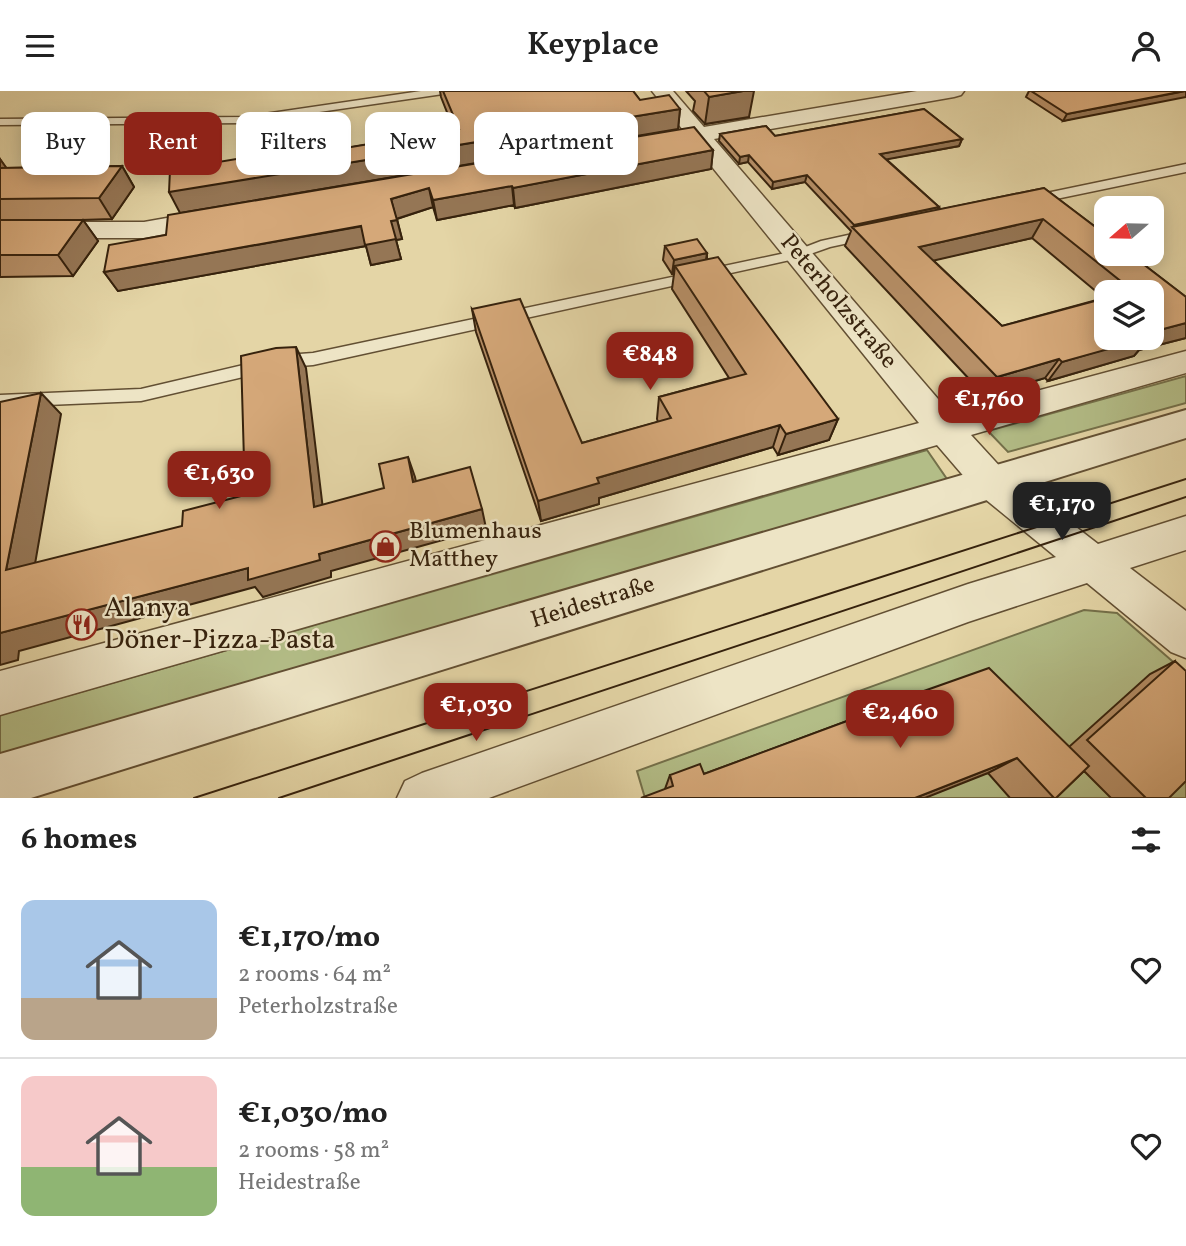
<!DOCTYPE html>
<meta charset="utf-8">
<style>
body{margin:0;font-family:Vollkorn,serif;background:#f2f2f2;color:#222;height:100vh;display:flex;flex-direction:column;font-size:26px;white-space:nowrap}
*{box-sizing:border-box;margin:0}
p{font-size:23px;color:#767676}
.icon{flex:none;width:38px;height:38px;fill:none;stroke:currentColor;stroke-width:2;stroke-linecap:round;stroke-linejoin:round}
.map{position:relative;height:707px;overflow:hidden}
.side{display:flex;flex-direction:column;background:#fff;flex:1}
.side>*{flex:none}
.guide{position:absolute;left:21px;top:21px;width:700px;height:63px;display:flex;gap:14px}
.needle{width:46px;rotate:250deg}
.tools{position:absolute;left:1094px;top:105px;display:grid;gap:14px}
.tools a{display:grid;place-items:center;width:70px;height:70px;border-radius:14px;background:#fff;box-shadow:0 4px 18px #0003;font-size:35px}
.price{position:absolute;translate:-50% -60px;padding:0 16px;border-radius:14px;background:#8f2418;color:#fff;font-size:23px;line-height:46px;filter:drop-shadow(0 2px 4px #0008)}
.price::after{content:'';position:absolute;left:50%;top:42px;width:21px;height:16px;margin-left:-10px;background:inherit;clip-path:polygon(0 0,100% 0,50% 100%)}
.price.current{background:#222;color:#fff}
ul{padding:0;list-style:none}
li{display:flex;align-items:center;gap:21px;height:175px;padding:0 21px}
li+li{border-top:2px solid #e0e0e0}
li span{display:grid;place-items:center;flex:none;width:196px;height:140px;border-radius:14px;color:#555}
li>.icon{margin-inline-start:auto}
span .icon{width:84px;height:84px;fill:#fffc;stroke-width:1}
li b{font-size:30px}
h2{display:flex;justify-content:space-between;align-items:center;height:84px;padding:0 21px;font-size:30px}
.chip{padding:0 24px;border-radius:14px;background:#fff;box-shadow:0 4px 18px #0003;font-size:24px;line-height:63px}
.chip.current{background:#8f2418;color:#fff}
header{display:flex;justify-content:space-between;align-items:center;height:91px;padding:0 21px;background:#fff;font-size:32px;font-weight:600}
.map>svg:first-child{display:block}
</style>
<header><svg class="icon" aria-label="menu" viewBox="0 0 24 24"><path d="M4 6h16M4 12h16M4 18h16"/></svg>Keyplace<svg class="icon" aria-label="person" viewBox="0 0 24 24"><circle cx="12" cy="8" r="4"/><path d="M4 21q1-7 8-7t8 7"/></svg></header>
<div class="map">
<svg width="1186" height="707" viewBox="0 0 1186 707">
<rect width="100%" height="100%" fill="#e4d5a6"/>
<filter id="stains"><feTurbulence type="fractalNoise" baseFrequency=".00286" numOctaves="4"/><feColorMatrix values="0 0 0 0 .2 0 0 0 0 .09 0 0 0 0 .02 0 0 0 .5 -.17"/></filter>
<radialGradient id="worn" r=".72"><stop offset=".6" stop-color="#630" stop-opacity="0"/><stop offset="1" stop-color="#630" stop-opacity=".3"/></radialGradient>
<path fill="#b3bd87" stroke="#74704a" stroke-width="2" d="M1186,285v27l-178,49 -20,-21z
M927,359l22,32 -949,280v-47z
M1084,519l33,3 69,60v125h-541l-8,-27z"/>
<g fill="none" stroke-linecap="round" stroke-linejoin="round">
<defs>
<path id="service" d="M421,0h27l-5,3 -199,29 -244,2v-6l244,-2z
M1186,73v8l-154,32 -6,-4 6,-4z
M871,139l7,4 -2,3 -46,10 -31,11 -486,107 -27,2 -145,34 -141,6v-12l141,-6 145,-34 27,-2 482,-102 26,-10z"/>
<path id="minor" d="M652,0h21l31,36 213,-36h47l-3,4 -7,2 -240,42 237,275 235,-63v22l-215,62 34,37 93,72 88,-28v34l-56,18 56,43v47l-15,-6 -84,-69 -119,39 -479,176h-92l8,-17 17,-8 546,-189 88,-27 -77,-63 -42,-49 -937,270v-44l919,-248 -227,-281 -38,7 -8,-2 -3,-5 3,-5 37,-7z
M212,119l9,3 4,5 -4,5 -77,15h-144v-16h144z"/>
<path id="tertiary" d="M1186,319v28l-1155,360h-31v-44z"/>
</defs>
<use href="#service" stroke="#624f33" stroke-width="3"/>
<use href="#minor" stroke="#624f33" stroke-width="3"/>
<use href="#tertiary" stroke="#624f33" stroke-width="4"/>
<use href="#service" fill="#ede4c5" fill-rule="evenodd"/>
<use href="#minor" fill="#ede4c5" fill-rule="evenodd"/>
<use href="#tertiary" fill="#ede4c5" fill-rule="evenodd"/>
<path stroke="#36220d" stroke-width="2" d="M194,707l992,-319
M279,707l907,-301"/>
</g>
<path fill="#b79068" stroke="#36220d" stroke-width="2" fill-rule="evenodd" d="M440,0h193l7,9 40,9 -2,20 35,21 -2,19 -196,39 -1,-3 -77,15 -4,-13 -36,12 5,20 -6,1 5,19 -30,6 -5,-19 -248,45 -14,-19 62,-37 14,-22 105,-62 2,7 167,-28 -13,-33z
M686,0h57l6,26 -44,7 -12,-13 2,-10z
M1029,0h157l-123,30 -37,-24z
M924,18l38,30 -3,7 -73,13 53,48 -1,3 106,-22 62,47v19h24l56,43v41l-47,12 -5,6 -86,25 -3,-3 -60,18 -140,-150 6,-15 -46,-49 -33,7 -24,-27 -9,2 -20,-23 1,-7 46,-8 9,10zM1032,147l72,60 -102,28 -69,-66zM1106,201h46v46h-46z
M0,68l6,9 116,-2 12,21 -22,32 -29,1 15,21 -25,35 -73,1z
M665,155l42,7v6l131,160 -9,21 -51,15 -5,-8 -174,51v6l-58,17 -65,-189 -4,-23 110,134 76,-21 -1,-3 2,-22 70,-19 -57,-89 2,-15h-2l-9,-14z
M1175,570l-6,137h-58l-27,-27 -28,27h-46l-22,-25 -323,16 5,-14 34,-1 151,-56 17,-17 32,-3 165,49 81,-73z"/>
<path fill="#957655" stroke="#36220d" stroke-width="2" d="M743,0h11l-5,26 -44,7 4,-27z
M1186,0v6l-123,24 4,-7z
M680,18l-2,20 -498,84 -11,-21 116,-41 7,21z
M962,48l-3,7 -81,15 2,-7z
M713,59l-2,19 -196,39 -2,-20z
M749,64l-1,7 -9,2 1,-7z
M0,68l13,18 -13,8z
M122,75l12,21 -22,32 -13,-21z
M807,84l-2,7 -33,7 1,-7z
M512,95l2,19 -77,15 -4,-20z
M429,97l4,19 -37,12 -5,-20z
M939,116l-3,7 -83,14 1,-3z
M1043,128l-11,19 -122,28 9,-19z
M83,129l15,21 -25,35 -15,-21z
M397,129l5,19 -6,1 5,19 -30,6 -5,-19 -248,45 -14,-19z
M707,162l-2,14 -30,-1 -1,8h-2l2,-14z
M1186,232v15l-47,12 -5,6 -86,25 14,-19 81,-24h9v-6z
M296,256l10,21 19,158 -11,-19z
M1059,268l-14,19 -60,18 12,-19z
M41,302l20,21 -30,173 -25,-17z
M838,328l-9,21 -51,15 8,-21z
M780,334l-7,22 -174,51v6l-58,17 -3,-20 59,-23z
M408,366l7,20 5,24 -7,-19z
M482,418l4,19 -155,43v6l-68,20 -8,-10 -236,64 -1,9 -18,5v-32l248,-65 71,-14z
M1017,667l-29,15 -63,25h-10z"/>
<path fill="#d5a879" stroke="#36220d" stroke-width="2" d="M443,0h190l7,9 29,-5 11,14 -511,83 1,-22 115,-19v7l174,-29z
M704,0h39l-34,6z
M1031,0h153l-117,23z
M924,18l38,30 -82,15 59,53 -85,18 -47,-50 -34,7 -24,-27 -9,2 -20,-23 46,-8 9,10z
M694,36l19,23 -200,38 -1,-2 -79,14 -4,-12 -38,11 6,21 -6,1 5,18 -31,6 -4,-19 -257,46 5,-27 57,-10 2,-20z
M122,75l-23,32 -99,1v-31z
M1044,97l62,47v19h24l56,43v26l-34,9v-40h-25l6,-1 -90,-72 -124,28 83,79 104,-28v40h42l-86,24 -3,-3 -62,18 -145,-150z
M0,129h83l-25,35h-58z
M697,148l10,14 -33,7 -9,-14z
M718,166l120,162 -52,15 -6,-9 -183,53 2,5 -61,18 -66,-192 48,-10 62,144 89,-25 -12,-21 87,-23 -71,-108z
M296,256l18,160 70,-19 -5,-24 29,-7 5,25 57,-15 12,42 -163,45 1,6 -72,20v-12l-248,65v-231l41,-9 -35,177 176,-44 1,-15 62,-16 -4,-139 35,-8z
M1175,570l11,10v110l-17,17h-23l-59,-58z
M989,577l100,98 -33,32h-2l-37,-40 -102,40h-274l32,-12 -3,-11 30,-11 4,10 173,-64 -5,-9 27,-9 5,6z"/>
<defs>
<symbol id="shop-ring" viewBox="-11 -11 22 22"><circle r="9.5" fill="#ede4c5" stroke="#8f2418" stroke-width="1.5"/><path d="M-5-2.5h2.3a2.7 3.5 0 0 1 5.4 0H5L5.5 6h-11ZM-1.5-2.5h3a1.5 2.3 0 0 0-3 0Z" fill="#8f2418"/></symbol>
<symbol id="restaurant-ring" viewBox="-11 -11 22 22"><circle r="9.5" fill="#ede4c5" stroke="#8f2418" stroke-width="1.5"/><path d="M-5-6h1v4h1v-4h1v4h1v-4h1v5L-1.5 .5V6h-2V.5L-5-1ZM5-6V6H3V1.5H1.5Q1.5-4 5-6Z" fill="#8f2418"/></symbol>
</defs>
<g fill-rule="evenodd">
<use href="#shop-ring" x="368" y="438" width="35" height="35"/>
<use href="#restaurant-ring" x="64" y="516" width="35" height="35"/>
</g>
<g text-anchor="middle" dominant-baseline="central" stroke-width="5" stroke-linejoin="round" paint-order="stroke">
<g font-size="24" fill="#36220d" stroke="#ede4c5">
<text transform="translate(838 211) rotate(50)">Peterholzstraße</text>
<text transform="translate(593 512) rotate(-17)">Heidestraße</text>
</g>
<g font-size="24" fill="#36220d" stroke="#ede4c5" text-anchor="start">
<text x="409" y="441">Blumenhaus<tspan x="409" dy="28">Matthey</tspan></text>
</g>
<g font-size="28" fill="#36220d" stroke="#ede4c5" text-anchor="start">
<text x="104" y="517">Alanya<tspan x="104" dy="32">Döner-Pizza-Pasta</tspan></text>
</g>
</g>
<rect width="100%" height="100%" filter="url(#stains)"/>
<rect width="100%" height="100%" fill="url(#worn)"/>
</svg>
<div class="tools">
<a><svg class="needle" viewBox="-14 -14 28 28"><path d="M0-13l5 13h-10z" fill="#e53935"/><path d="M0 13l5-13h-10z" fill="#767676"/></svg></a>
<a><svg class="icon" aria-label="layers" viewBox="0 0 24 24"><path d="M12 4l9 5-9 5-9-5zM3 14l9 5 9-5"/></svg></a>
</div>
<b class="price" style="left:650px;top:301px">€848</b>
<b class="price" style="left:989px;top:346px">€1,760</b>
<b class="price" style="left:219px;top:420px">€1,630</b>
<b class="price current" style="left:1062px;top:451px">€1,170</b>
<b class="price" style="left:476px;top:652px">€1,030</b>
<b class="price" style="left:900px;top:659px">€2,460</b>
<div class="guide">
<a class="chip">Buy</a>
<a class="chip current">Rent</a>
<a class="chip">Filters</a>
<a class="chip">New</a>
<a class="chip">Apartment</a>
</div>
</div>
<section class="side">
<h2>6 homes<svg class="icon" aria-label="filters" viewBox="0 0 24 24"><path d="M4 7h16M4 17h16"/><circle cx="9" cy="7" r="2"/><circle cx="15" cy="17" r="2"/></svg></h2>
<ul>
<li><span style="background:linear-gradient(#a9c7e8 70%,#b9a48a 0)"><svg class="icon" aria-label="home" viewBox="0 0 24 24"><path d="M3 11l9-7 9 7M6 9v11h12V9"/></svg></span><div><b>€1,170/mo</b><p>2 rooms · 64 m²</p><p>Peterholzstraße</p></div><svg class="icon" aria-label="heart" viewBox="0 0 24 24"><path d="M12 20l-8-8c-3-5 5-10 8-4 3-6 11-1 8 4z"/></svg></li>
<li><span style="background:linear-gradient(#f6c9c9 65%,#8fb573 0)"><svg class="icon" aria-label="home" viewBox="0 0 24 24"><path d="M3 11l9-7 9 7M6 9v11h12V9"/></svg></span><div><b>€1,030/mo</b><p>2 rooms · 58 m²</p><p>Heidestraße</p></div><svg class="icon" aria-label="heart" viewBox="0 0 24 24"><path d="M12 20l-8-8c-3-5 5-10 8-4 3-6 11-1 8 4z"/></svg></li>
</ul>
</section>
